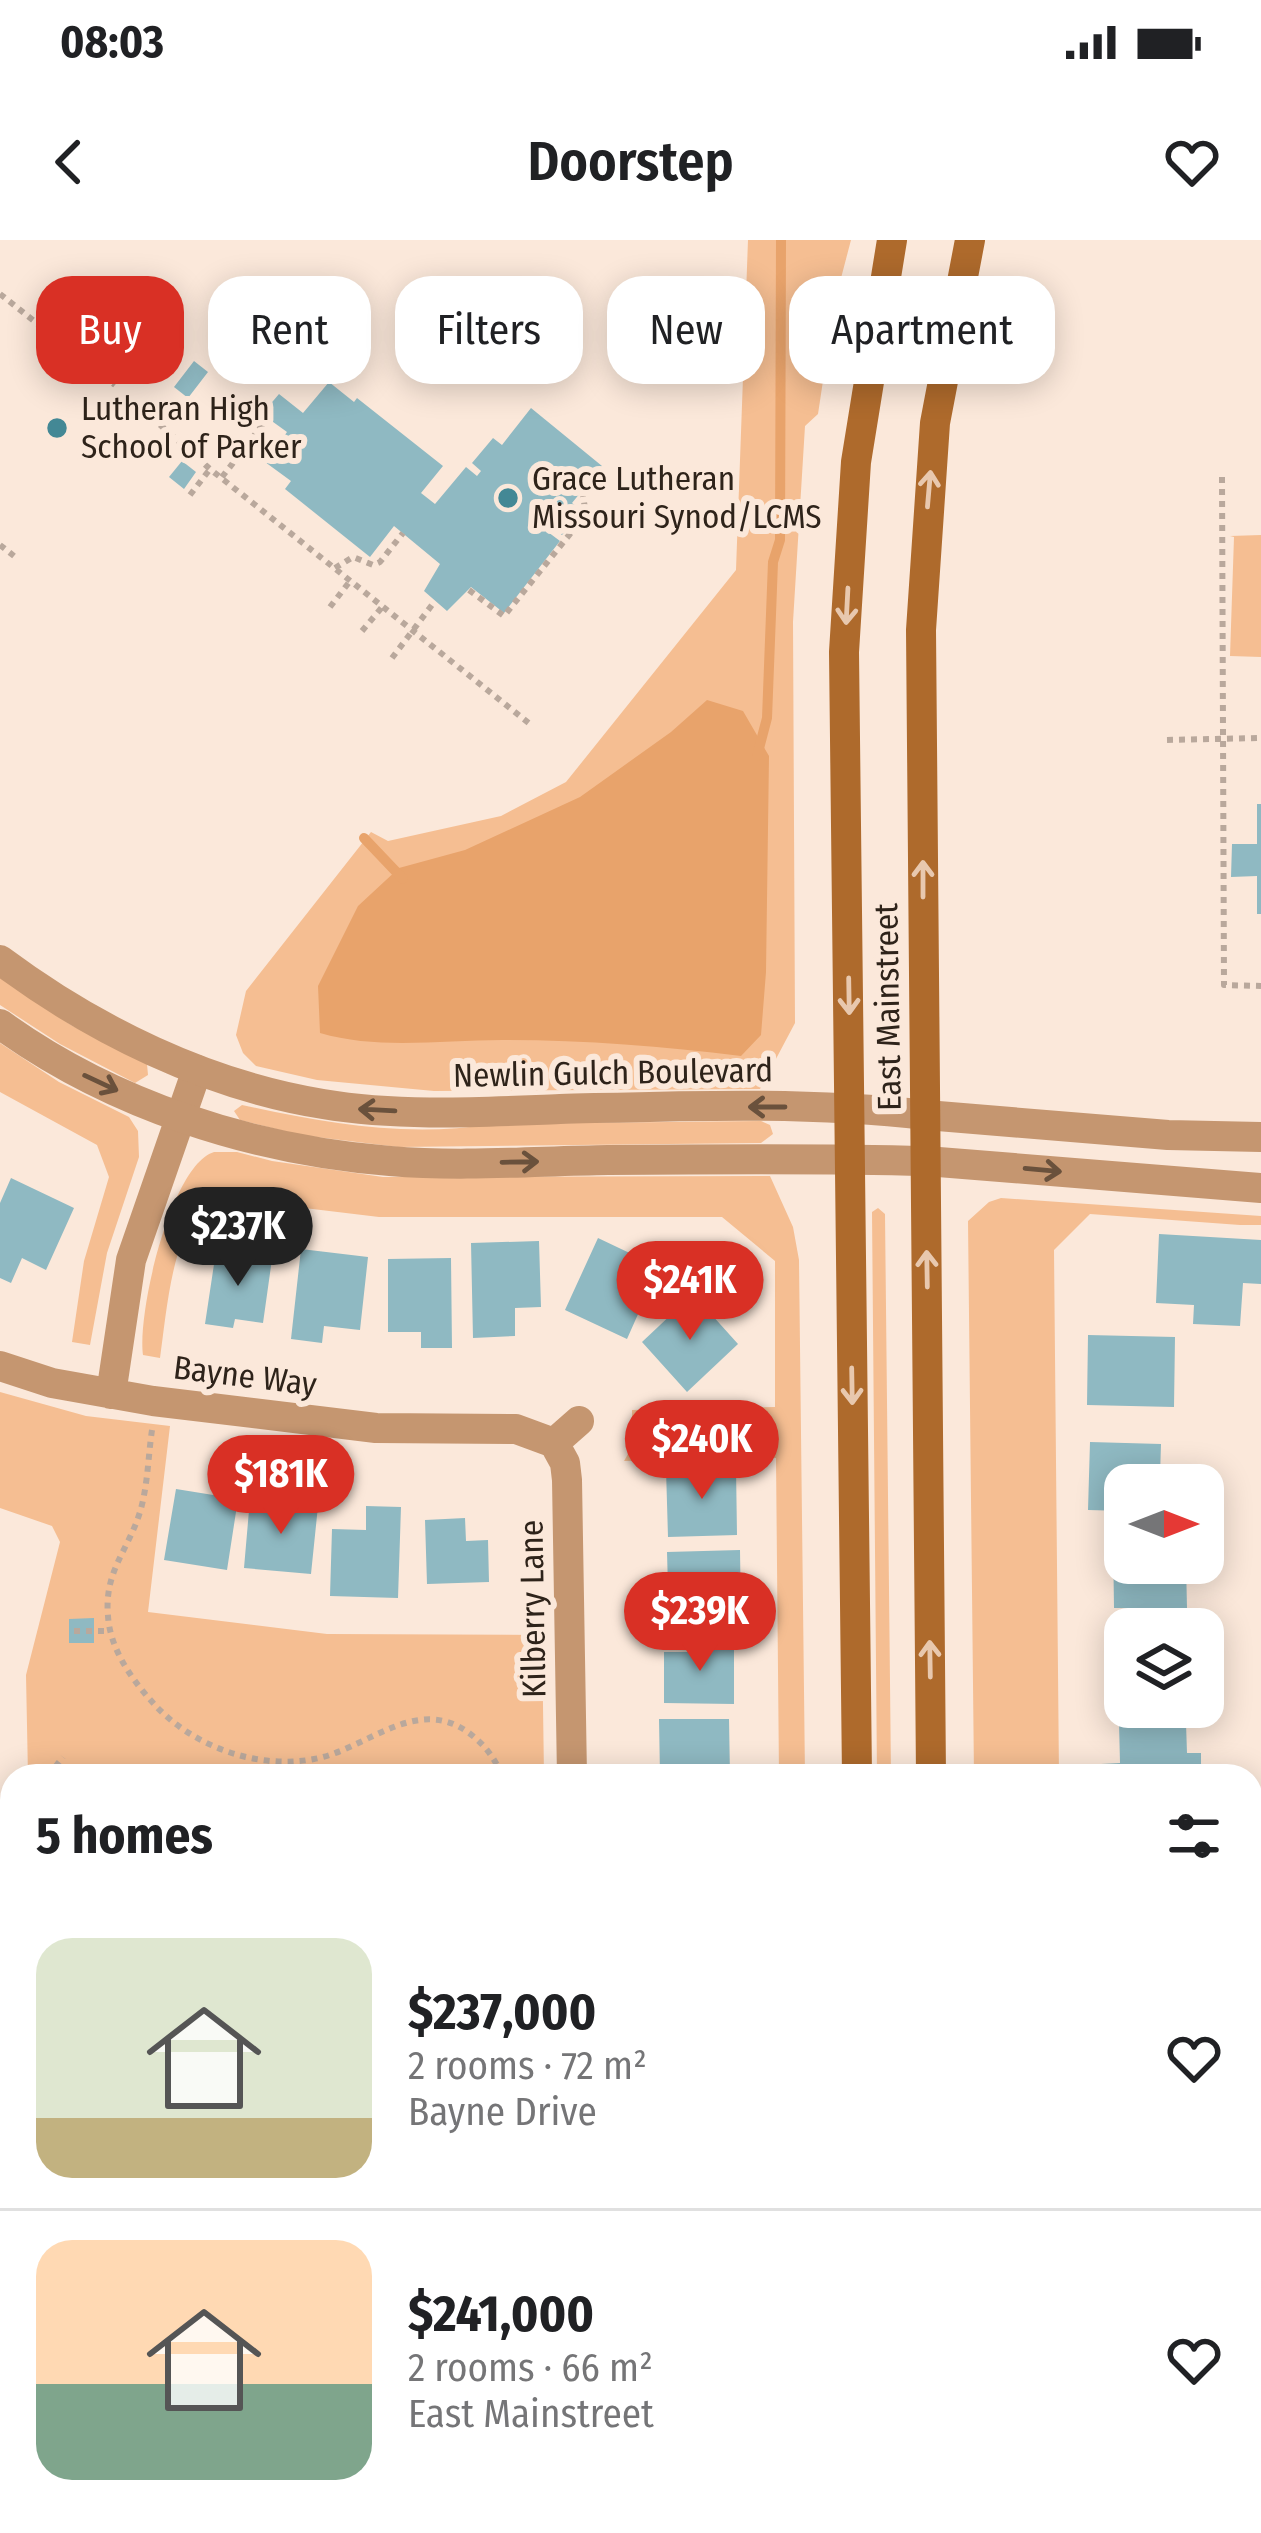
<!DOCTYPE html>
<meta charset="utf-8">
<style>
body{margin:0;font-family:"Fira Sans Condensed",sans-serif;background:#f6f6f6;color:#202124;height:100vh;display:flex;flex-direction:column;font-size:45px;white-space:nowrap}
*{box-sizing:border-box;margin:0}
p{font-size:39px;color:#757577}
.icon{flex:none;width:66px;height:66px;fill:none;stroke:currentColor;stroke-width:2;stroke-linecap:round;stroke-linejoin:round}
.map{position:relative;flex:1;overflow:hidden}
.side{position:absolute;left:0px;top:1524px;width:1263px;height:771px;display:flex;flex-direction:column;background:#fff;border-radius:36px 36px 0 0;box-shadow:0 6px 30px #0003}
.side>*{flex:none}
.banner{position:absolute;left:36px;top:36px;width:1191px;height:108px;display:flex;gap:24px}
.needle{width:78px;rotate:90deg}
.fabs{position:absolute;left:1104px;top:1224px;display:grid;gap:24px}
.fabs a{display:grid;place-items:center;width:120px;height:120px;border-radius:24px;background:#fff;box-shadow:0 6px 30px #0003;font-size:60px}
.price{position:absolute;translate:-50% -102px;padding:0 27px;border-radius:42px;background:#d93025;color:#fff;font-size:39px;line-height:78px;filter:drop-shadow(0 3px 6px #0008)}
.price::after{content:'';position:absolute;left:50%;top:72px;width:36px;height:27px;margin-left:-18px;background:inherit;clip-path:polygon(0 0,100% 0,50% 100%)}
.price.on{background:#222;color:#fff}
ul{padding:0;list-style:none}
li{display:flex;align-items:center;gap:36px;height:300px;padding:0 36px}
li+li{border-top:3px solid #e0e0e0}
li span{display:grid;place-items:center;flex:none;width:336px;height:240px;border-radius:36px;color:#555}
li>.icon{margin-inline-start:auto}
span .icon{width:144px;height:144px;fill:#fffc;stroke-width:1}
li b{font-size:51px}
h2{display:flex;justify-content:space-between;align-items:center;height:144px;padding:0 36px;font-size:51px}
.tag{padding:0 42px;border-radius:36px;background:#fff;box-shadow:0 6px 30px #0003;font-size:42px;line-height:108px}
.tag.on{background:#d93025;color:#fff}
.status{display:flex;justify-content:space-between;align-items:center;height:84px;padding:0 60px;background:#fff;direction:ltr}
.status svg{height:33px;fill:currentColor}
header{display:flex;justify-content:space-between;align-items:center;height:156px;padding:0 36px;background:#fff;font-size:54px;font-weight:600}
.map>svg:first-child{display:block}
</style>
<div class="status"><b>08:03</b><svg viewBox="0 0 49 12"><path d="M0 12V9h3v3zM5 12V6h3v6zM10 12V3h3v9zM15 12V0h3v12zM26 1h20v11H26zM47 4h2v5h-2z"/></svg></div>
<header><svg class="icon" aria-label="back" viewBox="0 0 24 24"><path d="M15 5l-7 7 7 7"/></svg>Doorstep<svg class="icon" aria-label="heart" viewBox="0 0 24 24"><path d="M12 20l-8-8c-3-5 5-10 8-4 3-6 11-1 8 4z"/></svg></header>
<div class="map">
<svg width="1261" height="2293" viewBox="0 0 1261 2293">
<rect width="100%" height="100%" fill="#fbe8da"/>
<path fill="#f5be92" d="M748,0h103l-16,61 -17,113 -13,12 -12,196 2,401 -35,66 -326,2 -117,-11 -61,-14 -13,-13 -7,-18 10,-44 125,-159 17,9 113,-25 65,-34 170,-212z
M1261,295v122l-31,-1 4,-119 -4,-1z
M0,737l71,48 76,39 1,11 -13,8 -75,-39 -60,-39z
M0,803l59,39 70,35 9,14 1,26 -32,96 -17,92 -18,-3 12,-81 25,-84 -12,-32 -97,-53z
M242,865c84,18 164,33 250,19l269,-3 9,4 3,9 -12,9 -363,4 -98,-12 -60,-15 -6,-9z
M214,912h23l35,9 111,16 387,-1 23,51 6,33 6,516h-26l-3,-318 -152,3 8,-14v-37l143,-3v-146l-53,-44h-343l-83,-10 -66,-15c-10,5 -26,11 -32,20 -27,33 -32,104 -38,146l-17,-3c-6,-42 28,-190 71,-203z
M1001,958l260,18v9h-21l-150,-11 -36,36 5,526h-85l-6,-555 21,-19z
M878,968l7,6 6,562h-14l-5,-564z
M0,1152l86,24 84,10 -22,186 179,22 215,1 2,141h-516l-2,-101 34,-133 -8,-16 -52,-18z
M0,1963h12v105h-12z"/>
<path fill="#e8a36b" d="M707,460l36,11 26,45 -3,216 -5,63 -20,21c-79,-10 -160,-16 -239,-16 -61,0 -124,10 -182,-7l-2,-47 40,-80 41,-38 66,-18 115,-53 91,-65z"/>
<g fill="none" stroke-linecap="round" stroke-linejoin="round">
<path stroke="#e8a36b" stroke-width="10" d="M757,516l10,-38 6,-156 7,-22 1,-300
M364,598l39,41"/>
</g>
<path fill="#8fb9c2" d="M194,121l14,11 -20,26 -14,-11z
M329,142l25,20 3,-4 86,68 -22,27 14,11 31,-37 11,9 4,-5 -9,-8 21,-25 9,7 29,-37 71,58 -30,37 10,8 -20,24 -10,-8 -4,5 12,9 -56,72 -33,-26 -24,24 -23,-20 16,-27 -46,-38 -24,31 -85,-68 6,-8 -26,-19 22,-30 -25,-18 17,-20 24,19z
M182,221l14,11 -12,17 -15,-12z
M1257,564h4v110h-4v-38l-26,1 1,-33h25z
M11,938l63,30 -28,62 -24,-12 -11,25 -11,-5v-75z
M1159,994l102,6v44l-18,-1 -3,43 -47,-2 1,-19 -38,-2z
M598,998l61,29 -32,72 -62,-29z
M539,1001l2,66 -26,1v28l-42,2 -2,-95z
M301,1009l67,8 -8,73 -36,-4 -2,17 -31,-4z
M216,1011l56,8 -9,64 -28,-4 -2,9 -28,-4z
M451,1018l1,90h-31v-16h-33v-73z
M693,1054l45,50 -51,48 -45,-50z
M1088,1095l87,2 -1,70 -87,-2z
M1090,1202l71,2 -1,32h18v9h-53v26l-37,-1z
M736,1227l1,68 -69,2 -2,-68z
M176,1249l62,10 -11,71 -63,-10z
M250,1259l68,7 -7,68 -67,-6z
M366,1266l35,1 -3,91 -68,-2 2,-67 34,1z
M465,1278l1,23 22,-1 1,42 -62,2 -2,-64z
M1125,1297v26h61l1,45h-73l-1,-70z
M740,1310l1,69 -93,1v-32h20l-1,-36z
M94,1378v25h-25v-24z
M688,1402l46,1v61l-70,-1v-51h24z
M659,1479h70l1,57h-70z
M1119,1483h67l1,30h14v23h-100v-12l19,-1z
M8,1848h4v57h-5z
M1251,2015h10v60h-10z
M11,2107l1,104 -12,3v-105z"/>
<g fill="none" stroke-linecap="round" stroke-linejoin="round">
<path stroke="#b9a89c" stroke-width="6" stroke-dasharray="6 6" stroke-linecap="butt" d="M0,54l115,91
M133,161l77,68 320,255
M222,237l46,-59
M1222,237l2,508 37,1
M190,255l20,-26
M0,305l14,11
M335,328l18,-11 20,8 7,-3 23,-29
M469,350l35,26 82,-102 -3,-18
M330,367l20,-26
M362,391l21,-25
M392,418l43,-57
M1167,500l94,-2
M152,1190c-4,27 -4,55 -12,82 -12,39 -36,59 -32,104 2,33 24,64 46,88 38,42 103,66 160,55 52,-9 102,-65 155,-26 15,11 26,25 33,43
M74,1391h36
M48,1536l15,-19
M1251,1945h10
M0,2013h12
M610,2293l21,-10"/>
<path stroke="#c59670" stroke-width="30" d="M926,875l242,20 93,2
M926,921l335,27
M0,1126l52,17 101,18 223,27 140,1 38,14
M111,1154l20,-134 66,-190
M554,1203l11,20 2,17 5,296
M554,1203l25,-22
M0,1754l12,1
M1251,2150l10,2
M312,2283l68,10
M550,2283l13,10
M1241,2283l20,9
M14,2293l41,-10
M483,2293l12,-10"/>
<path stroke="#c59670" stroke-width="30" d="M0,720c94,70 206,125 323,144 78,13 158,8 237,5 122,-3 245,-8 366,6
M0,784c112,81 252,126 390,137 72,6 146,0 218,-1 106,-1 212,-2 318,1"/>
<path stroke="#ae6a2c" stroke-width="30" d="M857,1536l-13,-1124 12,-190 36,-222
M931,1536l-10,-1146 14,-207 35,-183
M864,2283v10
M938,2283v10"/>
</g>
<defs><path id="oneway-shaft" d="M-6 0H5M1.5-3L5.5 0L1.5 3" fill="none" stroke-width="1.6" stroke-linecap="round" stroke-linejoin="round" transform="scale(3)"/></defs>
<g stroke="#e8c8ae">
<use href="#oneway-shaft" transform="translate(929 249) rotate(-85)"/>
<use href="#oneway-shaft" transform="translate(847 366) rotate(93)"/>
<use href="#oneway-shaft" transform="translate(923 639) rotate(-90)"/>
<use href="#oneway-shaft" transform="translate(849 756) rotate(89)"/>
<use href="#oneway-shaft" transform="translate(927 1029) rotate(-91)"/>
<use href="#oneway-shaft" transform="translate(852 1146) rotate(89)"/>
<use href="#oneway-shaft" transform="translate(930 1419) rotate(-91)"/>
</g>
<g stroke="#6a513c">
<use href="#oneway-shaft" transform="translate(101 843) rotate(25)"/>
<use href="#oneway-shaft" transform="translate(767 867) rotate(180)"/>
<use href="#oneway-shaft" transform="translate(377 870) rotate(-177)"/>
<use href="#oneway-shaft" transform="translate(520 922) rotate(-1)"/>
<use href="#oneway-shaft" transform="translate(1043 930) rotate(5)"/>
</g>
<g fill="#438895" stroke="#fbe8da" stroke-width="4.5">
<circle cx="57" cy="188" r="12"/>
<circle cx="508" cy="258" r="12"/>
</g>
<g text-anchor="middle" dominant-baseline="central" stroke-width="12" stroke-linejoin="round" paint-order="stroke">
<g font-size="33" fill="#2e231a" stroke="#fbe8da" text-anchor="start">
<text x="81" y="169">Lutheran High<tspan x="81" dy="38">School of Parker</tspan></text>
<text x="532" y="239">Grace Lutheran<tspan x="532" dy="38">Missouri Synod/LCMS</tspan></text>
</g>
<g font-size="33" fill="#2e231a" stroke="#fbe8da">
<text transform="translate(888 767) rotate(-91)">East Mainstreet</text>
<text transform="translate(613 833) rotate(-1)">Newlin Gulch Boulevard</text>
<text transform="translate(245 1136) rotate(7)">Bayne Way</text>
<text transform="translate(533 1369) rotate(-91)">Kilberry Lane</text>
</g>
</g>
</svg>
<div class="fabs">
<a><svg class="needle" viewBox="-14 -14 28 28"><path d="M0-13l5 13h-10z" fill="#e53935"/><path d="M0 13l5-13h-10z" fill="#757577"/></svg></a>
<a><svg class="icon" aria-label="layers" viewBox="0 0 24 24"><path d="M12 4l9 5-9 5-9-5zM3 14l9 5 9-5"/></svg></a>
</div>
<b class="price on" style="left:238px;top:1049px">$237K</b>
<b class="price" style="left:690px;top:1103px">$241K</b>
<b class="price" style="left:702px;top:1262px">$240K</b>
<b class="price" style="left:281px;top:1297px">$181K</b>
<b class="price" style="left:700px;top:1434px">$239K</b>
<div class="banner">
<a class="tag on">Buy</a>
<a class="tag">Rent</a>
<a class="tag">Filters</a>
<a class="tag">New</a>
<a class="tag">Apartment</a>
</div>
<section class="side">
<h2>5 homes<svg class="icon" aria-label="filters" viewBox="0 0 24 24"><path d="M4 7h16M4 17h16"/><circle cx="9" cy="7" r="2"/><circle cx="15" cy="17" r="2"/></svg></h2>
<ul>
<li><span style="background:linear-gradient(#dfe7d0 75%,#c2b280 0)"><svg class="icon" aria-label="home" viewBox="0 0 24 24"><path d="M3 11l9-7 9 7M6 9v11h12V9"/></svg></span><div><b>$237,000</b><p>2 rooms · 72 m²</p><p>Bayne Drive</p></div><svg class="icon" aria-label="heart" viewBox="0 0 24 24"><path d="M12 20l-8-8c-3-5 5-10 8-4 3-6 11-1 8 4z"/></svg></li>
<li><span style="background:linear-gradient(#ffd9b3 60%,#7fa58c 0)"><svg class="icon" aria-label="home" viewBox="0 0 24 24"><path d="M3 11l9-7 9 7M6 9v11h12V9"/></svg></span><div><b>$241,000</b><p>2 rooms · 66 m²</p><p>East Mainstreet</p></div><svg class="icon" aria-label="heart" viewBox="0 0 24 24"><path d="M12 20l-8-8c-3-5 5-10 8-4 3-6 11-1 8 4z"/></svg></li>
</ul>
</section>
</div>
